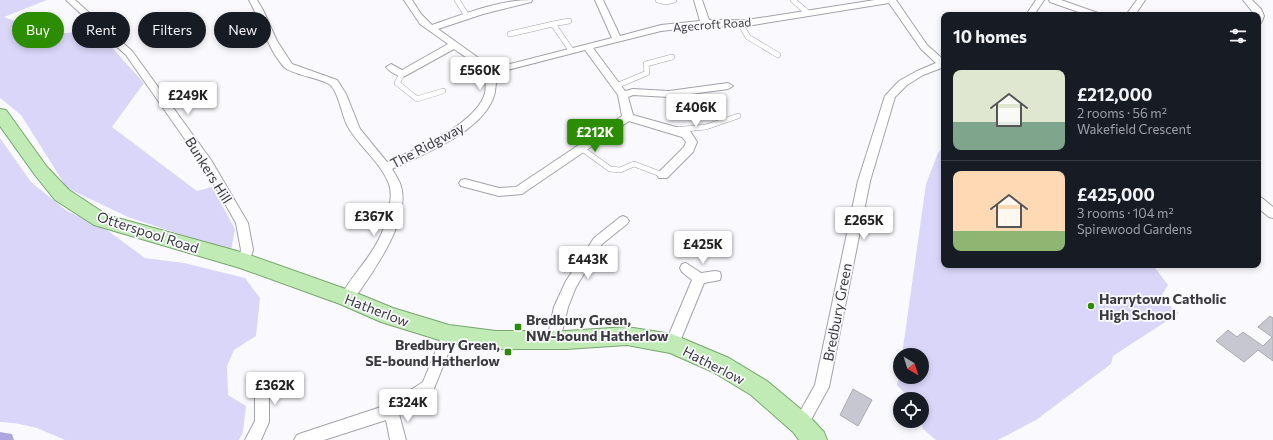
<!DOCTYPE html>
<meta charset="utf-8">
<style>
body{margin:0;font-family:Commissioner,sans-serif;background:#20242c;color:#f1f3f6;height:100vh;display:flex;flex-direction:column;font-size:15px;white-space:nowrap}
*{box-sizing:border-box;margin:0}
p{font-size:13px;color:#9ea1a6}
.icon{flex:none;width:22px;height:22px;fill:none;stroke:currentColor;stroke-width:2;stroke-linecap:round;stroke-linejoin:round}
.map{position:relative;flex:1;overflow:hidden}
.side{position:absolute;left:941px;top:12px;width:320px;height:256px;display:flex;flex-direction:column;background:#171b24;border-radius:8px;box-shadow:0 2px 6px #0003}
.side>*{flex:none}
.hud{position:absolute;left:12px;top:12px;width:380px;height:36px;display:flex;gap:8px}
.needle{width:26px;rotate:142deg}
.fabs{position:absolute;left:893px;top:348px;display:grid;gap:8px}
.fabs a{display:grid;place-items:center;width:36px;height:36px;border-radius:50%;background:#171b24;box-shadow:0 2px 6px #0003;font-size:20px}
.price{position:absolute;translate:-50% -34px;padding:0 9px;border-radius:4px;background:#fff;color:#222;font-size:13px;line-height:26px;filter:drop-shadow(0 1px 2px #0008)}
.price::after{content:'';position:absolute;left:50%;top:24px;width:12px;height:9px;margin-left:-6px;background:inherit;clip-path:polygon(0 0,100% 0,50% 100%)}
.price.on{background:#2d8d00;color:#fff}
ul{padding:0;list-style:none}
li{display:flex;align-items:center;gap:12px;height:100px;padding:0 12px}
li+li{border-top:1px solid #363941}
li span{display:grid;place-items:center;flex:none;width:112px;height:80px;border-radius:8px;color:#555}
li>.icon{margin-inline-start:auto}
span .icon{width:48px;height:48px;fill:#fffc;stroke-width:1}
li b{font-size:17px}
h2{display:flex;justify-content:space-between;align-items:center;height:48px;padding:0 12px;font-size:17px}
.tag{padding:0 14px;border-radius:18px;background:#171b24;box-shadow:0 2px 6px #0003;font-size:14px;line-height:36px}
.tag.on{background:#2d8d00;color:#fff}
.map>svg:first-child{display:block}
</style>
<div class="map">
<svg width="1273" height="440" viewBox="0 0 1273 440">
<rect width="100%" height="100%" fill="#fafafe"/>
<path fill="#d9d6f9" d="M0,0h47l-43,17 45,17 48,-3 47,52 -32,44 85,64 15,-4 23,42 -4,22 -103,-34 -61,-29 -46,-73 -21,-17z
M0,138l31,44 36,29 40,19 38,28 39,5 61,15 15,20 -4,38 -22,14 -7,16 1,29 18,11 -3,26 -4,8h-174l-28,-12 -23,-5 -14,-1z
M944,146v119h209l15,20 -8,13 19,15 -66,43 -2,8 -75,56 -38,20h-62l-13,-11 -2,-8 1,-22h-12l-13,-14 3,-13v5h22v-22h-20l24,-171 12,-31z"/>
<g fill="none" stroke-linecap="round" stroke-linejoin="round">
<path fill="#aea7df" fill-rule="evenodd" d="M0,432l12,2 2,6h-14z"/>
</g>
<path fill="#c7c7d1" stroke="#a9a9b2" d="M1270,316l3,2v43l-15,-11 -14,12 -28,-21 12,-11 9,7 6,-5 20,14 9,-9 -14,-10z
M853,389l19,11 -14,26 -18,-11z"/>
<g fill="none" stroke-linecap="round" stroke-linejoin="round">
<defs>
<path id="lane" d="M457,0l10,16
M658,0l8,2 8,-2
M793,0l15,13
M740,23l8,14 30,18
M553,24l16,-3
M510,34l43,-10 18,26
M402,74l-5,9 20,16 26,-8
M616,86l31,-13 -1,-9 26,-7
M674,130l32,-3 32,-11
M581,148l29,21 10,1 14,-6 29,11"/>
<path id="street" d="M66,0h9l57,51 79,109 37,63 5,27 -5,15 -4,1 -4,-1 -2,-4 3,-11 -5,-27 -33,-58 -77,-110z
M249,0h8l6,10 14,31 15,23 45,16 9,14 14,35 27,33c25,-11 112,-46 97,-84 -1,-3 -3,-8 -5,-11 -7,-7 -17,-12 -25,-18l-49,27c-6,2 -15,-4 -19,-9l5,-3 11,6 46,-26 -28,-20 -16,-24h8l9,14 11,11c32,-11 66,-25 100,-25l-1,2 -48,12 -45,15 49,35 3,5 122,-31 -17,-38h8l17,36 41,-11 39,-4 -6,-21h8l7,20h38l128,-20h21l31,45 17,15v7l-21,8 -16,10 -12,12 -25,84 -41,206 -23,42 -5,2 -5,-2 -3,-5 22,-39 43,-204 27,-85 14,-15 18,-10 19,-8 -15,-14 -32,-46 -142,23h-42l-44,5 -68,17 32,43 8,-2 36,2 59,-8 5,3 -5,3 -59,8 -36,-2 -5,2 5,18 57,16 7,11 -4,10 -26,26h-8l-2,-3 2,-3 25,-25 2,-5 -4,-5 -53,-16 -107,73 -23,2 -38,-10 -2,-3 2,-3 4,-1 34,9 17,-1 106,-71 -4,-21 -33,-45 -93,24c1,3 3,6 4,9 0,2 -1,6 -1,9 -8,38 -71,62 -103,77 3,5 7,11 9,17 10,36 -30,88 -49,116l-5,1 -5,-1 -2,-4c14,-28 38,-45 46,-78 3,-11 7,-25 3,-36 -8,-22 -31,-38 -42,-59 -5,-10 -9,-35 -18,-41 -10,-6 -38,-10 -45,-17 -17,-19 -23,-46 -35,-67z
M1036,0h8l-10,15h-8z
M1049,0h12l37,13 1,2h-12l-37,-13z
M1137,0h8l-10,15h-9z
M1243,0h9l9,9 3,7 -3,7 -3,1v-9h-3z
M1258,197l4,1 11,9v11l-4,-1 -11,-9z
M623,216l4,2 2,3 -2,3 -25,20 -26,43 -8,20 -9,37 -5,2 -5,-2 -2,-4 7,-33 12,-26 28,-43 25,-20z
M686,263l15,10 14,-2 5,1 1,4 -1,4 -16,3 -25,61 -2,4 -5,2 -5,-2 -2,-4 27,-64 -10,-8 -2,-4 2,-4z
M449,328l5,2 2,4 -23,57 -34,23 7,26h-16l-4,-20 -62,20h-30l3,-5 5,-2 85,-28 36,-23 21,-52z
M262,381l5,2 2,5v34l-8,18h-16l10,-19v-33l2,-5z"/>
<path id="primary" d="M0,109l6,1 41,57 22,23 38,25 137,38 110,39 39,16 56,17 47,6h70l61,-4 45,7 57,24 38,23 42,35 15,16 3,8h-28l-6,-8 -42,-37 -38,-23 -43,-19 -43,-8 -61,4h-70l-47,-6 -68,-21 -41,-18 -100,-36 -146,-43 -39,-25 -20,-25 -35,-49z"/>
</defs>
<use href="#lane" stroke="#a3a2ac" stroke-width="6"/>
<use href="#street" stroke="#a3a2ac" stroke-width="2"/>
<use href="#primary" stroke="#76a56c" stroke-width="2"/>
<use href="#lane" stroke="#fff" stroke-width="5"/>
<use href="#street" fill="#fff" fill-rule="evenodd"/>
<use href="#primary" fill="#c0ebb5" fill-rule="evenodd"/>
</g>
<g fill="#2d8d00" stroke="#fafafe" stroke-width="1.5">
<circle cx="1091" cy="306" r="4"/>
<rect x="514" y="323" width="8" height="8" rx="2"/>
<rect x="504" y="348" width="8" height="8" rx="2"/>
</g>
<g text-anchor="middle" dominant-baseline="central" stroke-width="3.5" stroke-linejoin="round" paint-order="stroke">
<g font-size="12" fill="#3b3b3f" stroke="#fafafe">
<text transform="translate(712 24) rotate(-4)">Agecroft Road</text>
</g>
<g font-size="14" fill="#3b3b3f" stroke="#fafafe">
<text transform="translate(427 145) rotate(-28)">The Ridgway</text>
<text transform="translate(209 170) rotate(58)">Bunkers Hill</text>
<text transform="translate(148 232) rotate(18)">Otterspool Road</text>
<text transform="translate(377 310) rotate(21)">Hatherlow</text>
<text transform="translate(837 312) rotate(-79)">Bredbury Green</text>
<text transform="translate(714 365) rotate(27)">Hatherlow</text>
</g>
<g font-size="14" font-weight="bold" fill="#3b3b3f" stroke="#fafafe" text-anchor="start">
<text x="1099" y="298">Harrytown Catholic<tspan x="1099" dy="16">High School</tspan></text>
<text x="526" y="319">Bredbury Green,<tspan x="526" dy="16">NW-bound Hatherlow</tspan></text>
<text x="500" y="344" text-anchor="end">Bredbury Green,<tspan x="500" dy="16">SE-bound Hatherlow</tspan></text>
</g>
</g>
</svg>
<div class="fabs">
<a><svg class="needle" viewBox="-14 -14 28 28"><path d="M0-13l5 13h-10z" fill="#e53935"/><path d="M0 13l5-13h-10z" fill="#9ea1a6"/></svg></a>
<a><svg class="icon" aria-label="locate" viewBox="0 0 24 24"><circle cx="12" cy="12" r="6"/><path d="M12 2v4M12 18v4M2 12h4M18 12h4"/></svg></a>
</div>
<b class="price" style="left:480px;top:91px">£560K</b>
<b class="price" style="left:188px;top:116px">£249K</b>
<b class="price" style="left:696px;top:128px">£406K</b>
<b class="price on" style="left:595px;top:153px">£212K</b>
<b class="price" style="left:374px;top:237px">£367K</b>
<b class="price" style="left:864px;top:241px">£265K</b>
<b class="price" style="left:703px;top:265px">£425K</b>
<b class="price" style="left:588px;top:280px">£443K</b>
<b class="price" style="left:275px;top:406px">£362K</b>
<b class="price" style="left:408px;top:423px">£324K</b>
<div class="hud">
<a class="tag on">Buy</a>
<a class="tag">Rent</a>
<a class="tag">Filters</a>
<a class="tag">New</a>
</div>
<section class="side">
<h2>10 homes<svg class="icon" aria-label="filters" viewBox="0 0 24 24"><path d="M4 7h16M4 17h16"/><circle cx="9" cy="7" r="2"/><circle cx="15" cy="17" r="2"/></svg></h2>
<ul>
<li><span style="background:linear-gradient(#dfe7d0 65%,#7fa58c 0)"><svg class="icon" aria-label="home" viewBox="0 0 24 24"><path d="M3 11l9-7 9 7M6 9v11h12V9"/></svg></span><div><b>£212,000</b><p>2 rooms · 56 m²</p><p>Wakefield Crescent</p></div></li>
<li><span style="background:linear-gradient(#ffd9b3 75%,#8fb573 0)"><svg class="icon" aria-label="home" viewBox="0 0 24 24"><path d="M3 11l9-7 9 7M6 9v11h12V9"/></svg></span><div><b>£425,000</b><p>3 rooms · 104 m²</p><p>Spirewood Gardens</p></div></li>
</ul>
</section>
</div>
